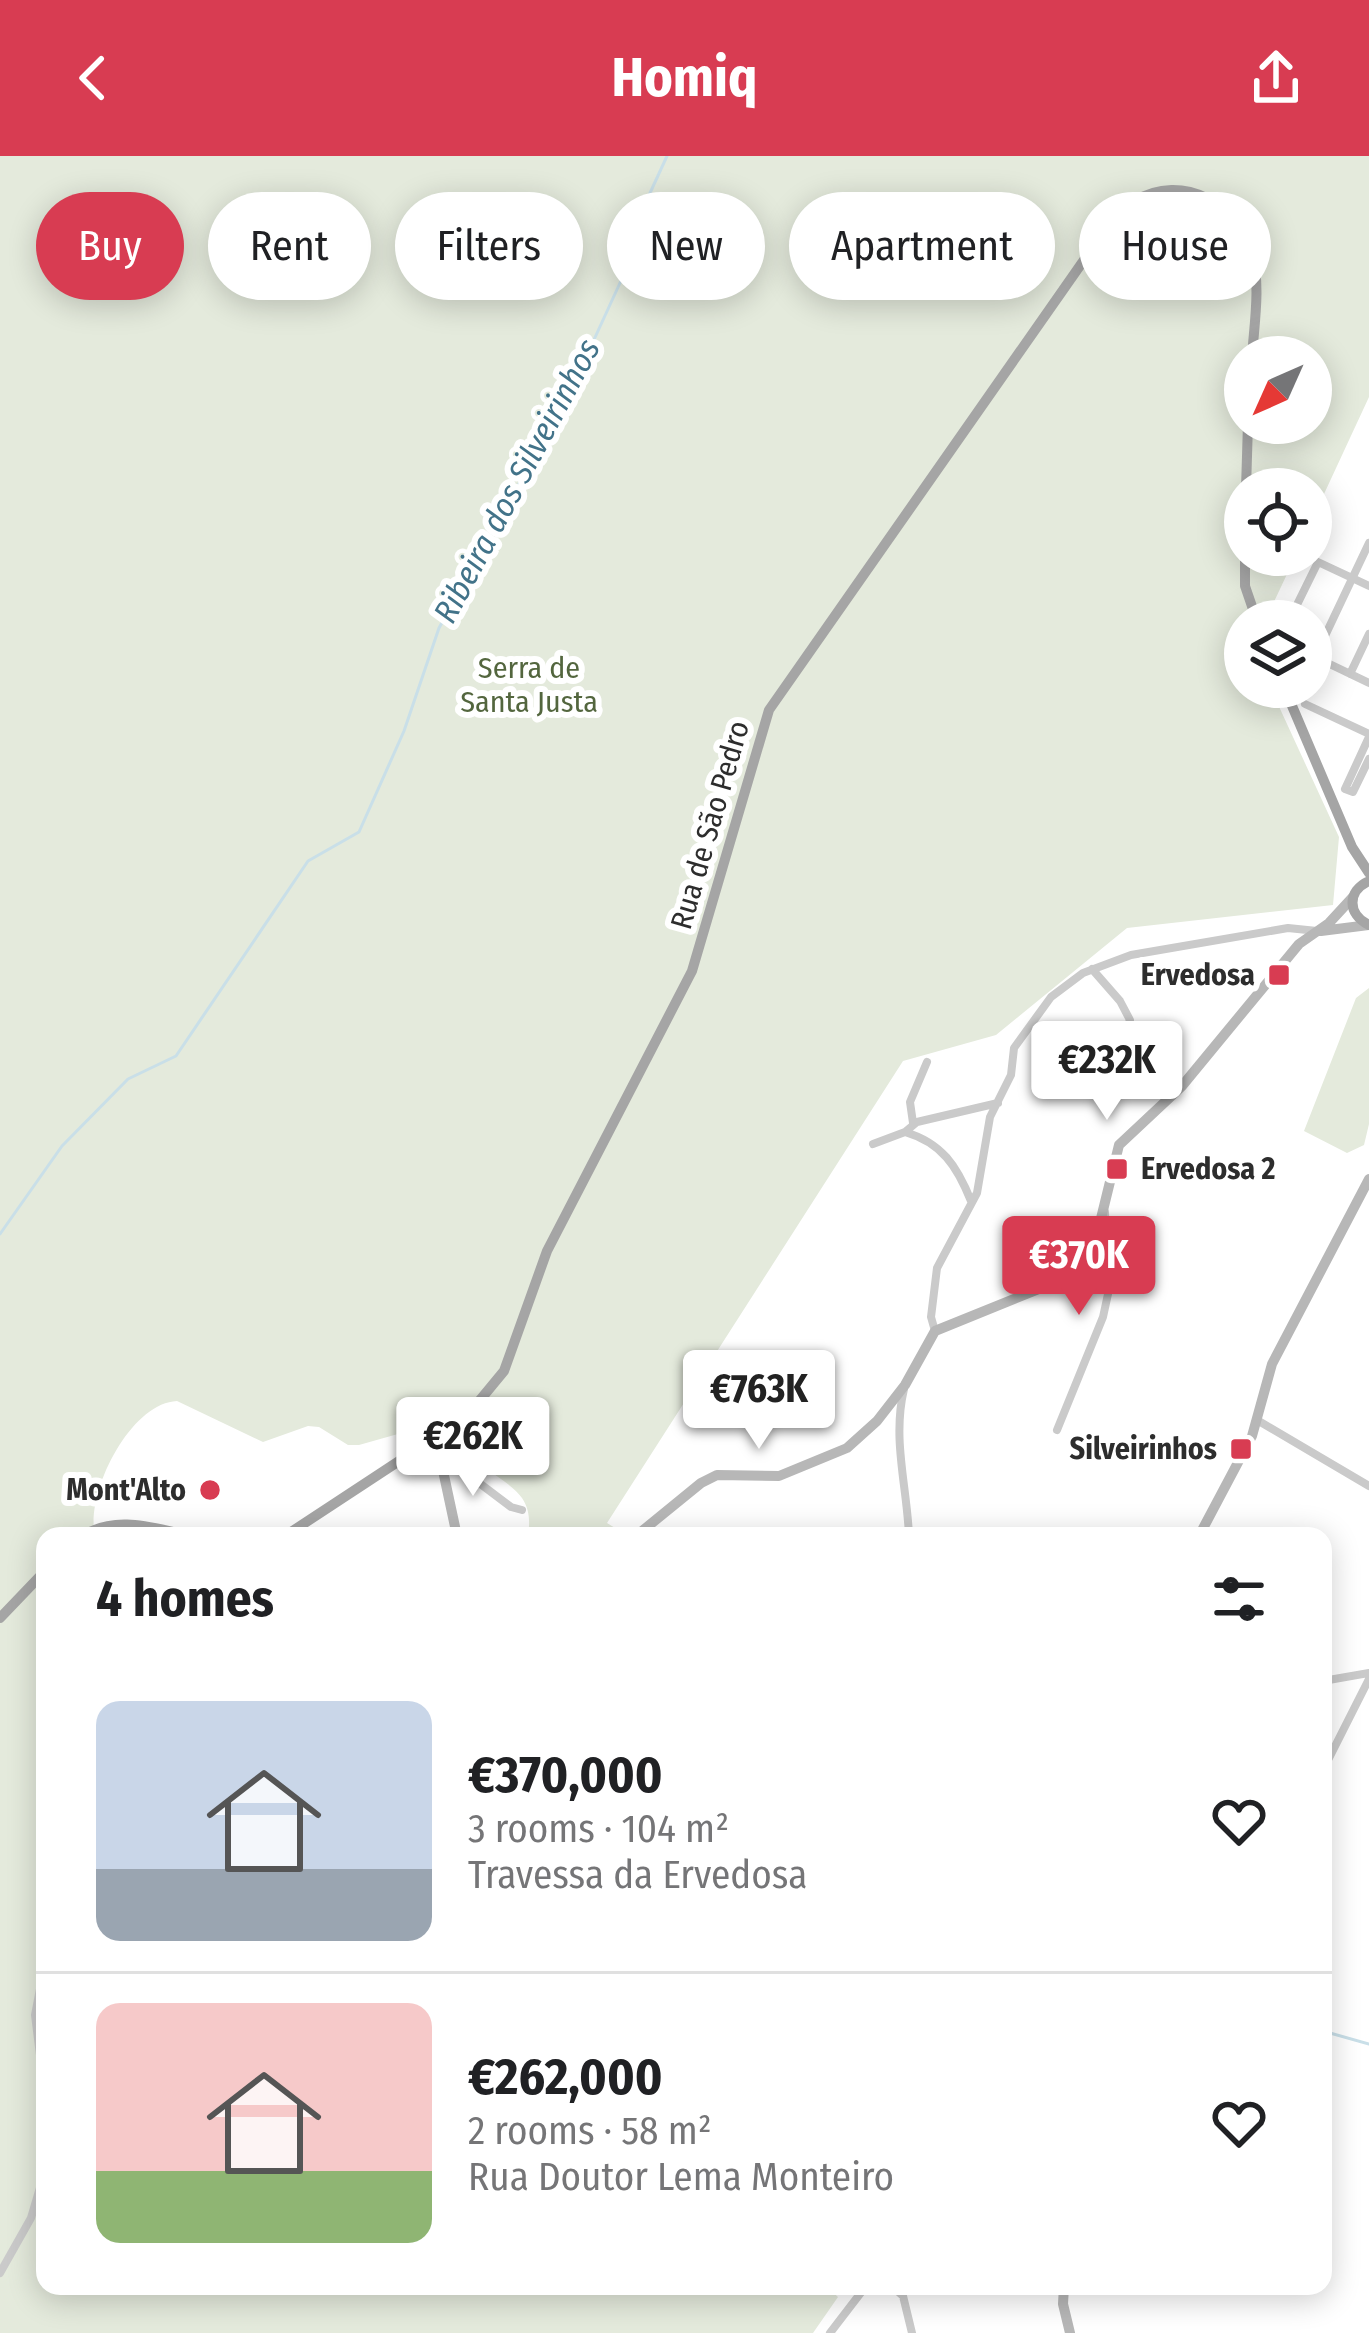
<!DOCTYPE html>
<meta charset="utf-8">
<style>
body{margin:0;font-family:"Fira Sans Condensed",sans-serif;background:#f2f2f2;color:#202124;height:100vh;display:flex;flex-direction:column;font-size:45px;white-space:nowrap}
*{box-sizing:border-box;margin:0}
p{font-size:39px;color:#757577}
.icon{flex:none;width:66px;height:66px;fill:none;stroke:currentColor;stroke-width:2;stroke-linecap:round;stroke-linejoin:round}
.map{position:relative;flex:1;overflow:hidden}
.panel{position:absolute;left:36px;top:1371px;width:1296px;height:768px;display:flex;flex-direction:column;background:#fff;border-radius:24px;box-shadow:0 6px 30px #0003}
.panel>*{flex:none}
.hud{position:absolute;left:36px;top:36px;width:1299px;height:108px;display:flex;gap:24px}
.needle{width:78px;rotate:225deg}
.fabs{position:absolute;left:1224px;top:180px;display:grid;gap:24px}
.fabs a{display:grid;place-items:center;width:108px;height:108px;border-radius:50%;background:#fff;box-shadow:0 6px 30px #0003;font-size:60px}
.price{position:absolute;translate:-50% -102px;padding:0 27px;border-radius:12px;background:#fff;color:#222;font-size:39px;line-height:78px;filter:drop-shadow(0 3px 6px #0008)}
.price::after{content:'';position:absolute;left:50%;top:72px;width:36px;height:27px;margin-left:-18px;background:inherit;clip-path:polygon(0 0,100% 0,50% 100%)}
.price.on{background:#d83c52;color:#fff}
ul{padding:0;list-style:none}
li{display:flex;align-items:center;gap:36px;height:300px;padding:0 60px}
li+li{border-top:3px solid #e0e0e0}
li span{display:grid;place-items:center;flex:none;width:336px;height:240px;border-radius:24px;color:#555}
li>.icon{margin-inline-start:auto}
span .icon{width:144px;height:144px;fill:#fffc;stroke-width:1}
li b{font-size:51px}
h2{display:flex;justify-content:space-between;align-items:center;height:144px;padding:0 60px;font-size:51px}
.chip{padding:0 42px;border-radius:54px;background:#fff;box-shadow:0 6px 30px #0003;font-size:42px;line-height:108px}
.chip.on{background:#d83c52;color:#fff}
header{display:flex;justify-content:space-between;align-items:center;height:156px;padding:0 60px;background:#d83c52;color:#fff;font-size:54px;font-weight:700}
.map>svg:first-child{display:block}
</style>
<header><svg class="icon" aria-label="back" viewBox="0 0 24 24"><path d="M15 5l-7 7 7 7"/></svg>Homiq<svg class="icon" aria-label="share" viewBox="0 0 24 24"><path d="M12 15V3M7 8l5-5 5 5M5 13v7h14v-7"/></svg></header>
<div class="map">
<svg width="1369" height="2177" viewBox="0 0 1369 2177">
<rect width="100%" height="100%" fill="#fff"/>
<path fill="#e4eadc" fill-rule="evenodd" d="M0,0h1369v241l-58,125v-33h-66v66h51l-31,66h-20v66h25l69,150 -6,68 -206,23 -131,107 -93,26 -296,462 21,13h-100c2,-14 2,-26 -6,-38 -14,-21 -85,-58 -110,-68l-53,15h-11l-29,-18 -11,-1 -45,16 -86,-41c-47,2 -92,92 -82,135h-50v750h781l12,11 -25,36h-813zM1245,201h66v66h-66z
M1369,832v136l-5,21 -17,8 -43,-22 52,-133z"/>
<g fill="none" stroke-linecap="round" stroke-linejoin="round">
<path stroke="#c9dfe8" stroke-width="3" d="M0,1078l62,-88 66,-67 48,-23 132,-195 51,-29 45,-101 35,-103 131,-236 55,-120 25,-79 17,-37
M1323,1875l46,13"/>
<path stroke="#cacaca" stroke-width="8" d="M1369,387l-54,114 54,26
M1289,465l29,-59 51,24
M1350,518l19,-40
M1305,548l64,30
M1369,581l-24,52 8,3 16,-33
M1088,922l26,-19 16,-39 -10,-19 -28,-32
M913,967l-3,-21 17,-40
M905,976l12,-10 81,-19
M873,988l32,-12c37,11 52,34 66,69
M935,1175l-4,-14 6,-49 40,-75 13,-76 21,-42 3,-27 37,-51 32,-24 48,-18 157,-27 29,3
M904,1233c-12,50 3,97 5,147
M1257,1264l112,66
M1057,1274l46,-113 5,-23 -3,-82
M443,1314l11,-6 57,43 11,3
M1323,1525l46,-8
M1323,1614l46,-91
M45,1807l-10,52 10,80
M0,2117l31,-55 14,-47
M892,2130l11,10 9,37
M830,2177l36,-47"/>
<path stroke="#b7b7b7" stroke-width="10" d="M1321,775l48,-6
M436,1282l21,98
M636,1380l65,-53 16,-8 62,1 68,-28 30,-27 28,-36 30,-54 126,-51 25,-17 8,-16 25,-102 63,-59 117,-142 30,-21 24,-26
M1199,1380l53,-100 20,-72 97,-185
M1064,2130l-1,18 7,29"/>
<path stroke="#a5a5a5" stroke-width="10" d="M1246,333l2,-66
M1245,371v59l12,35
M1284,531l68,160 17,26
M1369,725c-22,10 -22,33 0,44
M83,1380c33,-22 73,-7 109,0
M285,1380l181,-119 38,-46 43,-120 145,-280 77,-261 322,-460c12,-18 25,-37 44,-49 47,-29 104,3 117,53 9,32 2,71 0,103
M0,1462l45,-47"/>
</g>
<g fill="#d83c52" stroke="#fff" stroke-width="4.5">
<rect x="1267" y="807" width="24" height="24" rx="6"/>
<rect x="1105" y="1001" width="24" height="24" rx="6"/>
<rect x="1229" y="1281" width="24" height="24" rx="6"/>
<circle cx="210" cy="1334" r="12"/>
</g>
<g text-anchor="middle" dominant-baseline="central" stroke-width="12" stroke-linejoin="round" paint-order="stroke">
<g font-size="30" fill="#53663e" stroke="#fff">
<text x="529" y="512">Serra de<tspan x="529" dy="34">Santa Justa</tspan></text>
</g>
<g font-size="30" fill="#2d2d2d" stroke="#fff">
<text transform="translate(710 669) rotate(-74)">Rua de São Pedro</text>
</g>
<g font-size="30" font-weight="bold" fill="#2d2d2d" stroke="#fff" text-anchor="end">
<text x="1255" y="819">Ervedosa</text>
<text x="1141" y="1013" text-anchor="start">Ervedosa 2</text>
<text x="1217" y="1293">Silveirinhos</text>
<text x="186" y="1334">Mont'Alto</text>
</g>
<g font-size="33" font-style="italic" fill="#427389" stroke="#fff">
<text transform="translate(517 325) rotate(-62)">Ribeira dos Silveirinhos</text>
</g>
</g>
</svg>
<div class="fabs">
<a><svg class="needle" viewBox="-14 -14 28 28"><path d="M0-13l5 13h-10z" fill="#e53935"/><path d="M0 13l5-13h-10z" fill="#757577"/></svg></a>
<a><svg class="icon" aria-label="locate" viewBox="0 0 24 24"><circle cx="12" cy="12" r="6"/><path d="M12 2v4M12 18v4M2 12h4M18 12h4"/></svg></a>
<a><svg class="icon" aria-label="layers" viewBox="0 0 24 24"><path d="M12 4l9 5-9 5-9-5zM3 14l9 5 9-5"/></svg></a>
</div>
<b class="price" style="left:1107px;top:967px">€232K</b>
<b class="price on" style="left:1079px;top:1162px">€370K</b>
<b class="price" style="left:759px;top:1296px">€763K</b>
<b class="price" style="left:473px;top:1343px">€262K</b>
<div class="hud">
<a class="chip on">Buy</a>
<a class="chip">Rent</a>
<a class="chip">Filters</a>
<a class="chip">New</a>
<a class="chip">Apartment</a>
<a class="chip">House</a>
</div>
<section class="panel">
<h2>4 homes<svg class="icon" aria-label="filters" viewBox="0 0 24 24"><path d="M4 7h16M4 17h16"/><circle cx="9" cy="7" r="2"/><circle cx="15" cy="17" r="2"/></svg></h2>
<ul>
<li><span style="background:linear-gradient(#c9d6e8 70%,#9aa5b1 0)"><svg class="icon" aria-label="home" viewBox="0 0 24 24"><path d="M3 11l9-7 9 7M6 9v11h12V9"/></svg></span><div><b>€370,000</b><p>3 rooms · 104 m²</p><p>Travessa da Ervedosa</p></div><svg class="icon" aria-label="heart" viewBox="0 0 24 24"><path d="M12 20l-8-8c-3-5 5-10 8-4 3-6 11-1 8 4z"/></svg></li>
<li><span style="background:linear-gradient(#f6c9c9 70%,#8fb573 0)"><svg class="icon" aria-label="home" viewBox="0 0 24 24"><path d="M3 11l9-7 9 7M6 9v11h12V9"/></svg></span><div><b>€262,000</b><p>2 rooms · 58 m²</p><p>Rua Doutor Lema Monteiro</p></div><svg class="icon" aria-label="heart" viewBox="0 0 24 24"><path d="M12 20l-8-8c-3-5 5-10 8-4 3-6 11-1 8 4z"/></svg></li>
</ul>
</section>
</div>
